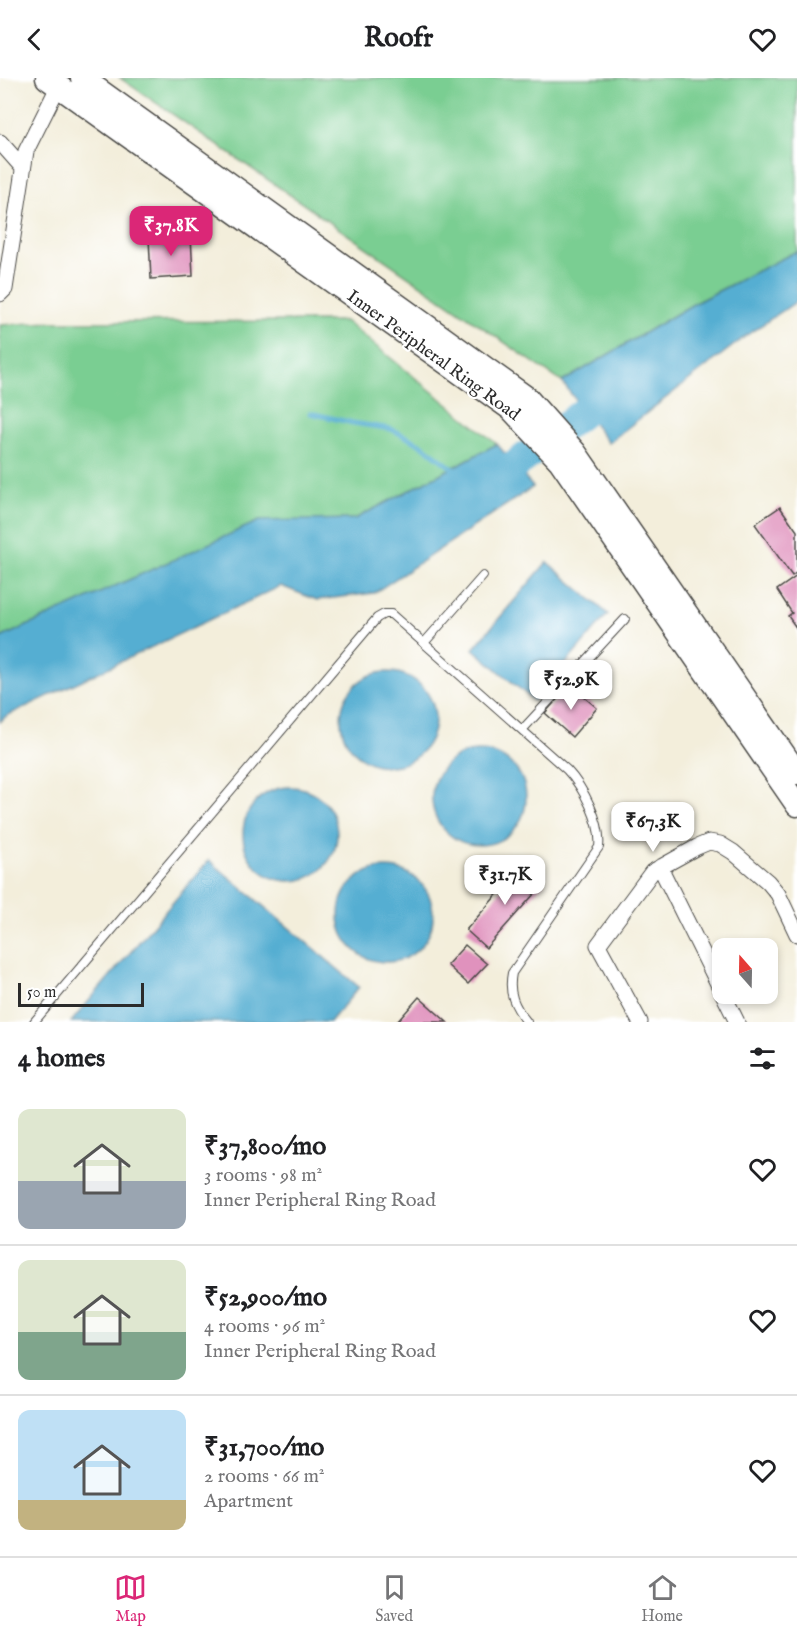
<!DOCTYPE html>
<meta charset="utf-8">
<style>
body{margin:0;font-family:"IM FELL English",serif;background:#f6f6f6;color:#202124;height:100vh;display:flex;flex-direction:column;font-size:22px;white-space:nowrap}
*{box-sizing:border-box;margin:0}
p{font-size:20px;color:#757577}
.icon{flex:none;width:33px;height:33px;fill:none;stroke:currentColor;stroke-width:2;stroke-linecap:round;stroke-linejoin:round}
.map{position:relative;height:944px;overflow:hidden}
.details{display:flex;flex-direction:column;background:#fff;flex:1}
.details>*{flex:none}
.needle{width:39px;rotate:340deg}
.tools{position:absolute;left:712px;top:860px;display:grid;gap:12px}
.tools a{display:grid;place-items:center;width:66px;height:66px;border-radius:12px;background:#fff;box-shadow:0 3px 9px #0003;font-size:30px}
.scale{position:absolute;left:18px;bottom:15px;width:126px;box-sizing:border-box;padding-left:6px;border:3px solid #2b2b2b;border-top:0;font-size:16px;line-height:21px;white-space:nowrap;color:#2b2b2b;-webkit-text-stroke:4px #fff;paint-order:stroke}
.price{position:absolute;translate:-50% -51px;padding:0 14px;border-radius:12px;background:#fff;color:#222;font-size:20px;line-height:39px;filter:drop-shadow(0 2px 3px #0008)}
.price::after{content:'';position:absolute;left:50%;top:36px;width:18px;height:14px;margin-left:-9px;background:inherit;clip-path:polygon(0 0,100% 0,50% 100%)}
.price.current{background:#db2777;color:#fff}
ul{padding:0;list-style:none}
li{display:flex;align-items:center;gap:18px;height:150px;padding:0 18px}
li+li{border-top:2px solid #e0e0e0}
li span{display:grid;place-items:center;flex:none;width:168px;height:120px;border-radius:12px;color:#555}
li>.icon{margin-inline-start:auto}
span .icon{width:72px;height:72px;fill:#fffc;stroke-width:1}
li b{font-size:26px}
h2{display:flex;justify-content:space-between;align-items:center;height:72px;padding:0 18px;font-size:26px}
header{display:flex;justify-content:space-between;align-items:center;height:78px;padding:0 18px;background:#fff;font-size:27px;font-weight:700}
.menu{display:flex;justify-content:space-around;align-items:center;height:84px;border-top:2px solid #e0e0e0;background:#fff;font-size:16px;color:#757577}
.menu a{display:grid;justify-items:center;gap:3px}
.menu .current{color:#db2777}
.map>svg:first-child{display:block}
</style>
<header><svg class="icon" aria-label="back" viewBox="0 0 24 24"><path d="M15 5l-7 7 7 7"/></svg>Roofr<svg class="icon" aria-label="heart" viewBox="0 0 24 24"><path d="M12 20l-8-8c-3-5 5-10 8-4 3-6 11-1 8 4z"/></svg></header>
<div class="map">
<svg width="797" height="944" viewBox="0 0 797 944">
<rect width="100%" height="100%" fill="#fff"/>
<filter id="ink" filterUnits="userSpaceOnUse"><feTurbulence type="fractalNoise" baseFrequency=".0167" numOctaves="2"/><feDisplacementMap in="SourceGraphic" scale="12" xChannelSelector="R" yChannelSelector="G"/><feConvolveMatrix kernelMatrix="1 2 1 2 8 2 1 2 1" color-interpolation-filters="sRGB"/></filter>
<filter id="wash" filterUnits="userSpaceOnUse"><feTurbulence type="fractalNoise" baseFrequency=".008" numOctaves="4" result="noise"/><feDisplacementMap in="SourceGraphic" scale="24" xChannelSelector="R" yChannelSelector="G"/><feGaussianBlur stdDeviation="1.35" result="paint"/><feColorMatrix in="noise" values="0 0 0 0 0 0 0 0 0 0 0 0 0 0 0 0 0 1.4 0 .05"/><feComposite in="paint" operator="in"/></filter>
<g filter="url(#wash)">
<rect width="100%" height="100%" fill="#f3eedb"/>
<path fill="#7ace92" stroke="#527c5e" stroke-width="1.5" d="M120,0h677v173l-102,52 -133,79z
M345,243l152,123 -142,75 -96,3 -259,116v-313l51,-3z"/>
<path fill="#55aed2" stroke="#406c7e" stroke-width="1.5" d="M797,173v50l-50,34 -139,108 -46,-61 133,-79z
M497,366l36,43 -159,106 -57,7 -36,-14 -275,130 -6,6v-84l259,-117 96,-2z
M547,484l61,52 -74,87 -61,-52z
M341 641a47 47 0 1 1 94 0a47 47 0 1 1-94 0Z
M432 720a47 47 0 1 1 94 0a47 47 0 1 1-94 0Z
M243 756a47 47 0 1 1 94 0a47 47 0 1 1-94 0Z
M209,782l150,127 -29,35h-259z
M339 837a47 47 0 1 1 94 0a47 47 0 1 1-94 0Z"/>
<g fill="none" stroke-linecap="round" stroke-linejoin="round">
<path stroke="#55aed2" stroke-width="5" d="M310,335l43,10 38,6 31,16 34,26"/>
<path stroke="#55aed2" stroke-width="30" d="M483,412l102,-79 37,-20"/>
</g>
<g id="blocks">
<path fill="#e092bd" d="M191,158l2,40 -42,3 -2,-41z
M780,429l17,24v41l-5,4 -37,-52z
M797,498v53l-9,-13 4,-3 -15,-23z
M570,607l27,23 -25,29 -27,-24z
M523,787l21,18 -58,65 -20,-18z
M465,867l22,19 -19,20 -21,-19z
M419,919l28,25h-50z"/>
</g>
</g>
<g filter="url(#ink)">
<use href="#blocks" fill-opacity="0" stroke="#494845" stroke-width="1.5"/>
<g fill="none" stroke-linecap="round" stroke-linejoin="round">
<defs>
<path id="service" d="M424,565l59,-67
M522,652l103,-111
M34,944l343,-404 7,-4h7l176,156c16,17 35,53 32,77l-87,126c-4,20 2,33 15,49"/>
<path id="minor" d="M0,64l23,26
M0,216l5,-5 21,-138 32,-64
M660,789l77,155
M640,944l-42,-77 54,-73 45,-25 12,-5 11,2 13,8 35,30 10,12 19,40"/>
<path id="primary" d="M47,0l464,331 49,52 237,344
M82,0l445,320 48,54 222,321"/>
</defs>
<use href="#service" stroke="#494845" stroke-width="10"/>
<use href="#minor" stroke="#494845" stroke-width="17"/>
<use href="#primary" stroke="#494845" stroke-width="25"/>
<use href="#service" stroke="#fff" stroke-width="8"/>
<use href="#minor" stroke="#fff" stroke-width="15"/>
<use href="#primary" stroke="#fff" stroke-width="22"/>
</g>
</g>
<g text-anchor="middle" dominant-baseline="central" stroke-width="4.5" stroke-linejoin="round" paint-order="stroke">
<g font-size="18" fill="#2b2b2b" stroke="#fff">
<text transform="translate(433 278) rotate(36)">Inner Peripheral Ring Road</text>
</g>
</g>
</svg>
<div class="tools">
<a><svg class="needle" viewBox="-14 -14 28 28"><path d="M0-13l5 13h-10z" fill="#e53935"/><path d="M0 13l5-13h-10z" fill="#757577"/></svg></a>
</div>
<div class="scale">50 m</div>
<b class="price current" style="left:171px;top:179px">₹37.8K</b>
<b class="price" style="left:571px;top:633px">₹52.9K</b>
<b class="price" style="left:653px;top:775px">₹67.3K</b>
<b class="price" style="left:505px;top:828px">₹31.7K</b>
</div>
<section class="details">
<h2>4 homes<svg class="icon" aria-label="filters" viewBox="0 0 24 24"><path d="M4 7h16M4 17h16"/><circle cx="9" cy="7" r="2"/><circle cx="15" cy="17" r="2"/></svg></h2>
<ul>
<li><span style="background:linear-gradient(#dfe7d0 60%,#9aa5b1 0)"><svg class="icon" aria-label="home" viewBox="0 0 24 24"><path d="M3 11l9-7 9 7M6 9v11h12V9"/></svg></span><div><b>₹37,800/mo</b><p>3 rooms · 98 m²</p><p>Inner Peripheral Ring Road</p></div><svg class="icon" aria-label="heart" viewBox="0 0 24 24"><path d="M12 20l-8-8c-3-5 5-10 8-4 3-6 11-1 8 4z"/></svg></li>
<li><span style="background:linear-gradient(#dfe7d0 60%,#7fa58c 0)"><svg class="icon" aria-label="home" viewBox="0 0 24 24"><path d="M3 11l9-7 9 7M6 9v11h12V9"/></svg></span><div><b>₹52,900/mo</b><p>4 rooms · 96 m²</p><p>Inner Peripheral Ring Road</p></div><svg class="icon" aria-label="heart" viewBox="0 0 24 24"><path d="M12 20l-8-8c-3-5 5-10 8-4 3-6 11-1 8 4z"/></svg></li>
<li><span style="background:linear-gradient(#bfe0f5 75%,#c2b280 0)"><svg class="icon" aria-label="home" viewBox="0 0 24 24"><path d="M3 11l9-7 9 7M6 9v11h12V9"/></svg></span><div><b>₹31,700/mo</b><p>2 rooms · 66 m²</p><p>Apartment</p></div><svg class="icon" aria-label="heart" viewBox="0 0 24 24"><path d="M12 20l-8-8c-3-5 5-10 8-4 3-6 11-1 8 4z"/></svg></li>
</ul>
</section>
<nav class="menu">
<a class="current"><svg class="icon" aria-label="map" viewBox="0 0 24 24"><path d="M3 6l6-2 6 2 6-2v14l-6 2-6-2-6 2zM9 4v14M15 6v14"/></svg>Map</a>
<a><svg class="icon" aria-label="saved" viewBox="0 0 24 24"><path d="M7 4h10v16l-5-4-5 4z"/></svg>Saved</a>
<a><svg class="icon" aria-label="home" viewBox="0 0 24 24"><path d="M3 11l9-7 9 7M6 9v11h12V9"/></svg>Home</a>
</nav>
